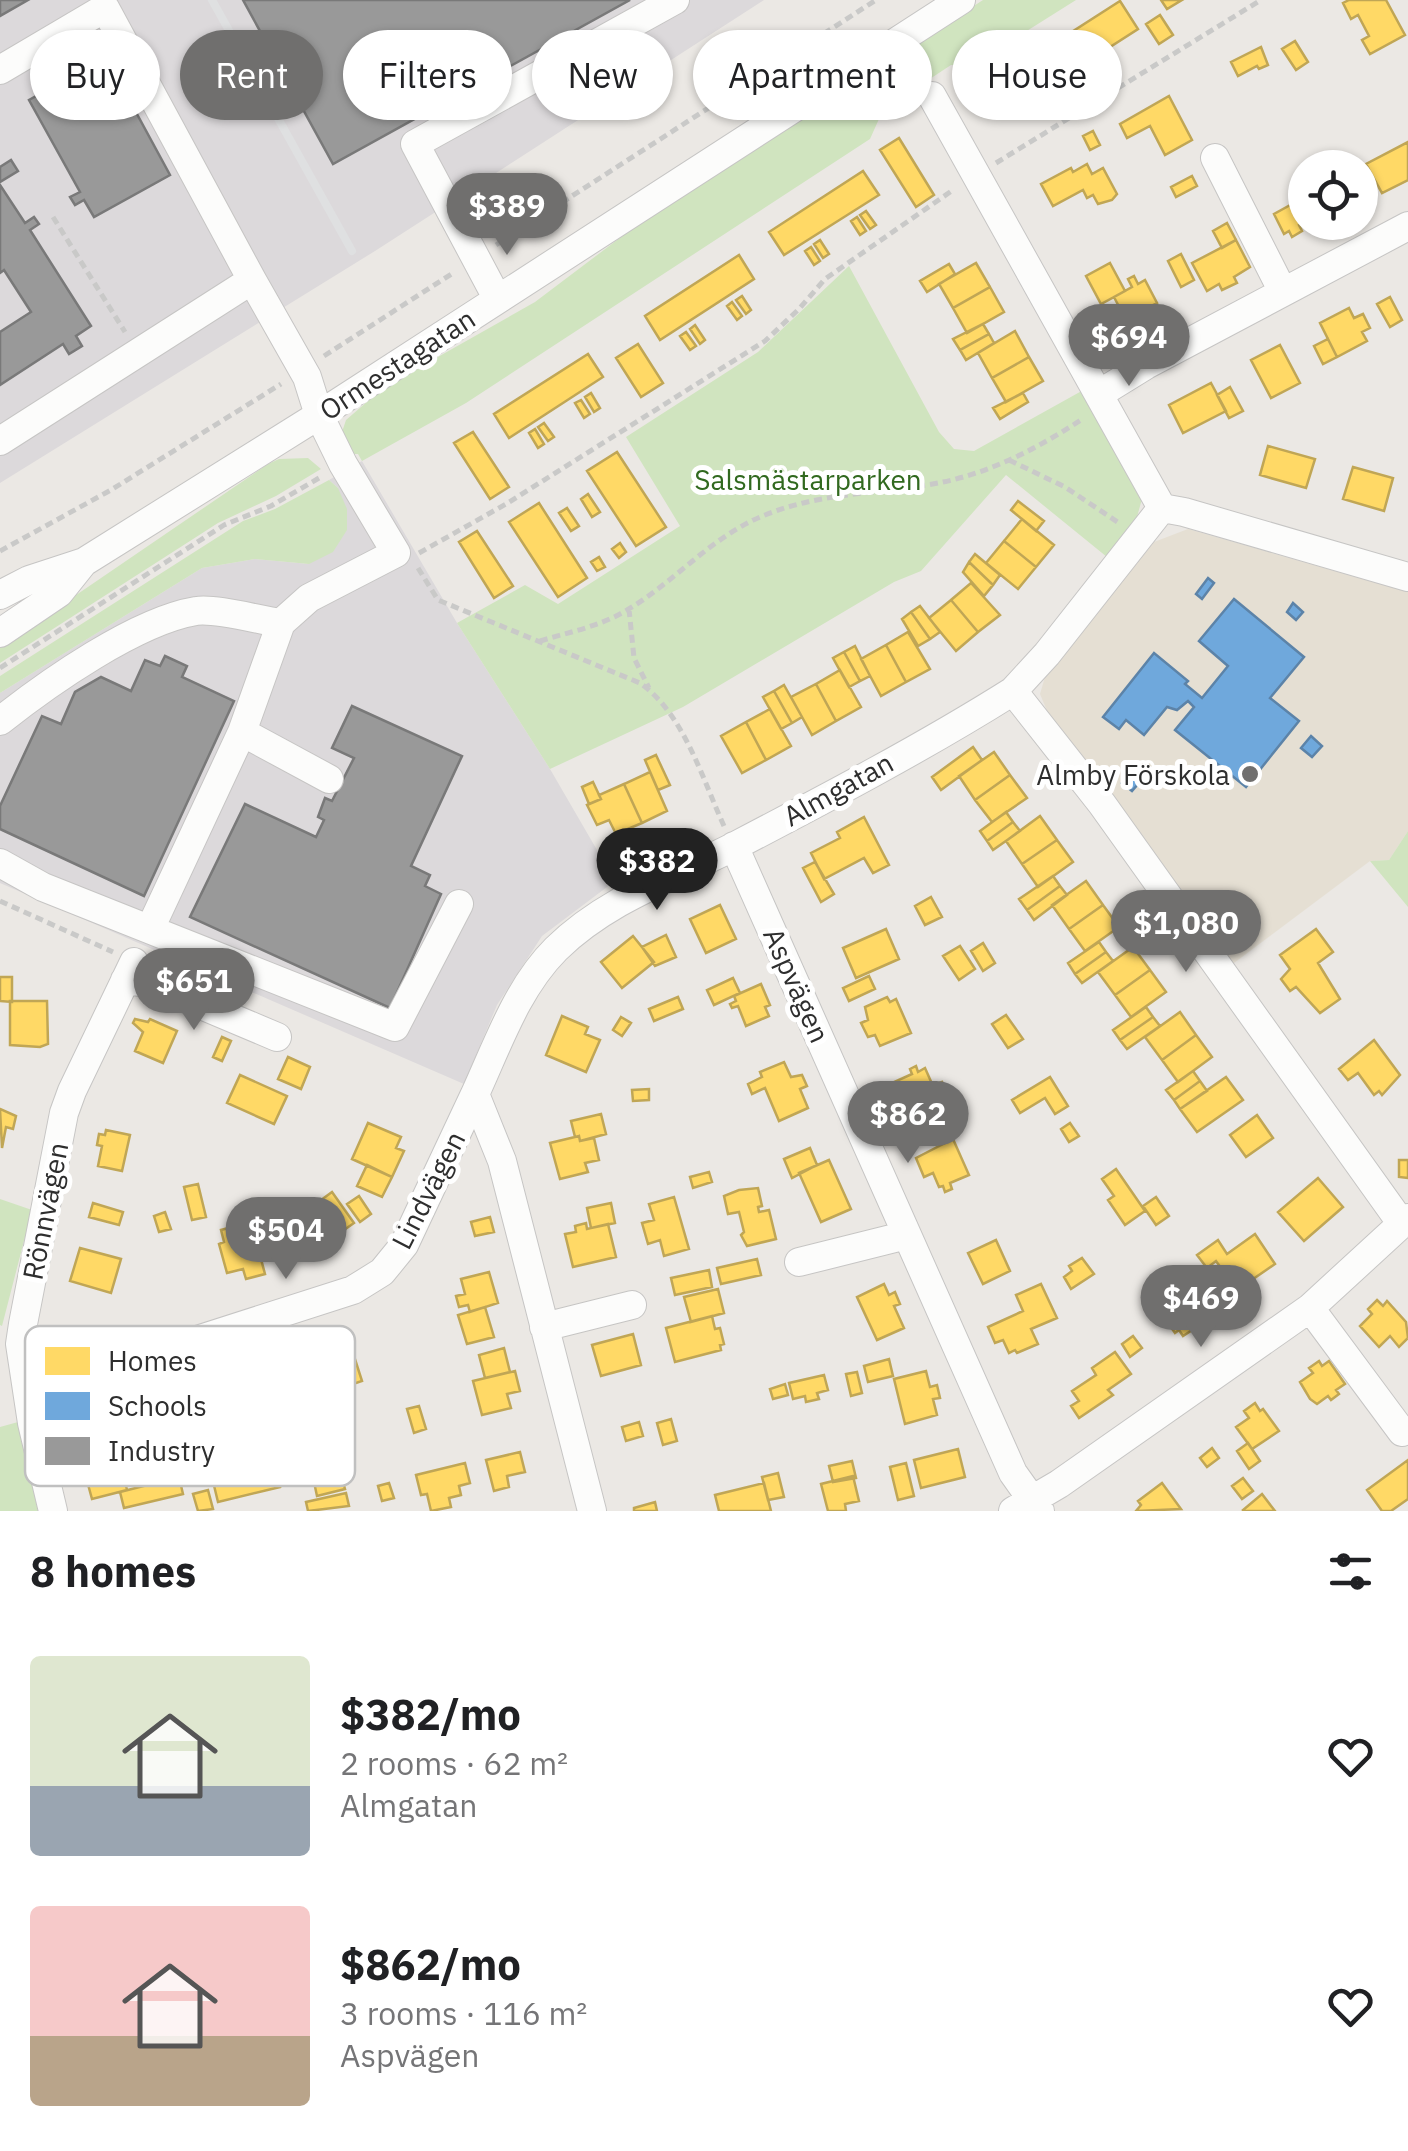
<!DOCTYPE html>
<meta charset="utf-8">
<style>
body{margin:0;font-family:"IBM Plex Sans",sans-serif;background:#f6f6f6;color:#202124;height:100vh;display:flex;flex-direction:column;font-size:38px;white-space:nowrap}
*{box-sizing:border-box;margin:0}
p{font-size:32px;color:#757577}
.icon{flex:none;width:55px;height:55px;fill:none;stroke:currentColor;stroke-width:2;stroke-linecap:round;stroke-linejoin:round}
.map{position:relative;height:1511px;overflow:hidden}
.details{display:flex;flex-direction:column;background:#fff;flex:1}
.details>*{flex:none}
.banner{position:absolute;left:30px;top:30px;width:1350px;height:90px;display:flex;gap:20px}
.tools{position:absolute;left:1288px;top:150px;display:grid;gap:20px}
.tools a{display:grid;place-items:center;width:90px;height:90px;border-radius:50%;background:#fff;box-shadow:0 2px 8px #0004;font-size:50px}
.price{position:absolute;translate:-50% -85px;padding:0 22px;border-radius:35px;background:#706f6e;color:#fff;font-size:32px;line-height:65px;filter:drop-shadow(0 2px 5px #0008)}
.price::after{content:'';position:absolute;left:50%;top:60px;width:30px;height:22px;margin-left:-15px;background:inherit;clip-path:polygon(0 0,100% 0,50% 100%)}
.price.selected{background:#222;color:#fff}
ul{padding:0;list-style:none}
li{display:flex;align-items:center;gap:30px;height:250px;padding:0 30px}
li span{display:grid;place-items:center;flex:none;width:280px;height:200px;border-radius:10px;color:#555}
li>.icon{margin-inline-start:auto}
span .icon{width:120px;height:120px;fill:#fffc;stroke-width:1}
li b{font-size:42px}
h2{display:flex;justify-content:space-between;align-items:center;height:120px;padding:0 30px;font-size:42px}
.tag{padding:0 35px;border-radius:45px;background:#fff;box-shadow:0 2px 8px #0004;font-size:35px;line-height:90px}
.tag.selected{background:#706f6e;color:#fff}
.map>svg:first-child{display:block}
</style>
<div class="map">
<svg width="1408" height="1511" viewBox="0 0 1408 1511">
<rect width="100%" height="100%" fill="#ebe8e4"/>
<path fill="#dcd9db" d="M0,0h764l-389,251 -375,232z
M362,461l95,162 93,146 65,112 -73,55 -45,69 -33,79 -464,-201v-190l202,-125 53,-9 54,5 29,-76 -9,-8z"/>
<path fill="#e5dfd3" d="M1188,529l220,63v239l-19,29 -19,1 -140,105 -180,-248 -10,-24 5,-17 109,-135z"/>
<path fill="#d0e4bf" d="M983,0h93l-103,65h-22l-68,45 -13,29 -404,264 -104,58 -4,-7h-13l-3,-22 4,-12 37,-32 152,-86 94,-71z
M849,266l90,166 15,17 20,2 113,-63 58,100 -8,29 -30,40 -101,-82 -85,96 -27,11 -211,125 -133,62 -93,-146 68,-38 33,19 122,-78 -54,-89 132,-85z
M308,458l13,11 -45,27 -58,27 -218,140v-16l268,-183 11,-5z
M329,480l9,8 9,21v21l-14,22 -24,12 -54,-5 -53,9 -202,125v-17l243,-155 32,-12z
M1408,831v76l-38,-46 19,-1z
M0,1199l32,11 -30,116 -2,-1z
M18,1422l20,89h-38v-84z"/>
<path fill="#ffd966" stroke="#c0a655" stroke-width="2.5" d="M1161,0h21l-15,9z
M1349,0h37l19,35 -35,19 -8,-14 7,-4 -11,-21 -7,4 -8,-16z
M1120,1l18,28 -137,88 -18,-28z
M1160,15l13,20 -14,9 -13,-20z
M1295,41l13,21 -12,8 -14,-21z
M1261,47l7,18 -9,4 -2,-3 -19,10 -7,-14z
M1169,96l23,44 -27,15 -15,-29 -23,12 -7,-14z
M1093,131l7,14 -10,5 -7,-14z
M899,138l35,57 -18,12 -36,-57z
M1408,142v38l-26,13 -16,-29z
M1087,164l5,10 11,-6 14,26 -5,6 -14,4 -5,-9 -6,3 -4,-8 -30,16 -12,-22 30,-16 2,4z
M863,171l16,24 -95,60 -15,-23z
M1192,176l5,10 -21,11 -5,-10z
M1303,198l2,24 -6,3 3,6 -10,6 -3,-6 -5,3 -10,-20z
M866,211l10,14 -6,4 -10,-14z
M857,217l9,14 -6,4 -9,-14z
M1227,223l9,17 -14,8 -9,-17z
M820,240l9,14 -6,4 -9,-14z
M1236,240l14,27 -16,10 3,6 -15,7 -3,-6 -12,7 -15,-28z
M811,247l9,14 -6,4 -9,-14z
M1181,254l13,26 -13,7 -13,-26z
M739,255l15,24 -94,61 -15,-24z
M976,263l14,24 -37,21 -14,-24z
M1110,263l15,28 -24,13 -15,-28z
M949,264l6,10 -28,18 -7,-11z
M1134,276l4,8 7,-4 12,23 -4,2 6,11 -12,6 -2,-4 -5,3 -3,-7 -11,6 -12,-23 18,-10 -4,-8z
M990,287l14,25 -37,21 -14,-25z
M742,296l9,14 -5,4 -10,-14z
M1390,297l12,23 -12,7 -13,-23z
M732,302l10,14 -5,4 -10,-14z
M1349,308l5,10 9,-4 7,14 -8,4 5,9 -30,16 -17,-34z
M983,324l6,10 -29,16 -7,-11z
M695,325l10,15 -5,4 -10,-15z
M1015,331l14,26 -37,21 -14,-25z
M686,332l10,14 -6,4 -10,-14z
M989,334l5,9 -28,17 -6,-10z
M1328,339l9,18 -14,7 -9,-18z
M638,344l25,39 -22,14 -25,-39z
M1280,345l20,38 -29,15 -20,-38z
M588,354l15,23 -94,61 -15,-24z
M1029,357l14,24 -37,21 -14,-24z
M1211,383l15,28 -43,22 -14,-28z
M1230,387l13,24 -14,7 -12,-23z
M591,393l9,15 -6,4 -9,-15z
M1023,393l5,9 -28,17 -7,-11z
M581,400l9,14 -6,4 -9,-15z
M544,423l10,14 -6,4 -10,-14z
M535,429l9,15 -6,4 -9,-15z
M473,432l36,55 -19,12 -36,-56z
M1268,446l47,13 -9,29 -46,-13z
M617,452l49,75 -30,19 -49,-75z
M1353,467l40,11 -9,33 -41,-12z
M588,494l12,18 -8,5 -11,-18z
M1018,501l26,20 -8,10 -25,-21z
M539,503l48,75 -29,19 -49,-75z
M567,508l12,18 -8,5 -12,-18z
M1022,519l32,26 -18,22 -32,-26z
M477,531l36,55 -19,12 -35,-56z
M1004,541l32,26 -18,22 -32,-26z
M620,543l6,9 -7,6 -7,-9z
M975,554l25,21 -7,10 -24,-23z
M599,557l6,10 -8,4 -6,-9z
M969,562l24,23 -9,11 -21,-24z
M971,583l29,32 -22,17 -27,-32z
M951,600l27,32 -22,19 -27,-33z
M920,606l20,26 -10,7 -19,-27z
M911,612l19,27 -12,7 -16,-27z
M908,632l22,37 -24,13 -20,-37z
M886,645l20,37 -25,14 -20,-37z
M855,646l15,30 -10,5 -16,-29z
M844,652l16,29 -11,6 -16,-29z
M840,670l21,37 -25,14 -20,-37z
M816,684l20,37 -24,14 -21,-38z
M784,685l18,32 -10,6 -18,-32z
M774,691l18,32 -11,6 -18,-32z
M770,709l21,37 -25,14 -20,-38z
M746,722l20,38 -24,13 -21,-37z
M973,747l9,13 -41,30 -9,-13z
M994,752l16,23 -35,25 -16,-24z
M656,755l14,30 -12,5 -13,-30z
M650,772l17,39 -25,12 -18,-39z
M1010,775l17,23 -35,24 -17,-22z
M593,782l8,17 -12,5 -7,-17z
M624,784l18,39 -26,11 -7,-14 -12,5 -10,-20 14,-6 -2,-4z
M1006,812l7,10 -26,19 -7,-10z
M1040,816l17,24 -35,24 -16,-23z
M864,817l25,48 -16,8 -9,-15 -40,21 -13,-26 29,-15 -3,-6z
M1013,822l7,9 -27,19 -6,-9z
M1057,840l16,22 -35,25 -16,-23z
M815,862l19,32 -13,8 -18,-34z
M1053,876l7,10 -33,24 -8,-11z
M1086,881l17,24 -34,24 -17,-24z
M1060,886l7,9 -33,25 -7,-10z
M931,897l11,20 -17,8 -10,-19z
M720,905l16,34 -30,14 -16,-34z
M1103,905l16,22 -34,24 -16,-22z
M886,929l13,30 -43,19 -13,-30z
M1316,929l17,23 -15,11 22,36 -20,14 -24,-26 -6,4 -9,-12 9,-10 -10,-14z
M666,935l10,22 -21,9 -13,-19z
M633,936l21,26 -32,26 -21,-26z
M1099,942l7,10 -31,22 -7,-11z
M983,943l12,20 -12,8 -12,-20z
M960,946l15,23 -16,11 -16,-24z
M1133,947l17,23 -35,25 -17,-23z
M1106,952l7,9 -31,22 -7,-9z
M1150,970l16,22 -35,25 -16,-22z
M869,976l6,13 -26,12 -6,-13z
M0,977h12v25l-12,-1z
M733,978l7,15 -26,12 -7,-15z
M761,984l9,21 -5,2 4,9 -23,10 -8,-20 -6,2 -2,-4 6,-3 -2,-5z
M678,997l5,12 -29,12 -5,-12z
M887,997l3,5 6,-3 15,34 -31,13 -5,-11 -7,2 -7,-14 7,-3 -3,-13z
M10,1001h37l1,43 -8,3 -30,-2z
M1146,1007l7,10 -33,23 -7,-10z
M1180,1012l16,23 -34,25 -17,-23z
M1006,1015l17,24 -15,9 -16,-24z
M562,1016l26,11 -3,7 15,6 -14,32 -40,-17z
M621,1017l10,6 -9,13 -9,-6z
M1153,1017l7,9 -33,23 -7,-9z
M135,1019l13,3 2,-3 27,12 -14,32 -28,-12 8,-19 -10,-9z
M1196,1035l16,22 -34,25 -16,-22z
M222,1037l9,4 -9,20 -9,-4z
M1374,1040l26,35 -18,20 -3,-4 -5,4 -16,-22 -10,7 -9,-11z
M288,1057l22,10 -9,22 -23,-10z
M784,1062l7,15 11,-2 5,11 -7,3 8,19 -29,13 -14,-33 -13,6 -4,-10 14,-7 -2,-5z
M916,1066l2,6 7,-4 8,18 9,-4 7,15 -47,22 -7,-15 3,-1 -6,-12 5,-3 -3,-6 18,-8 -2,-5z
M1193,1071l7,10 -26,19 -8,-10z
M240,1075l47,21 -13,28 -47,-21z
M1050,1077l18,29 -13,8 -10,-16 -25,15 -8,-13z
M1226,1077l17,23 -46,32 -17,-23z
M1200,1081l7,10 -27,18 -6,-9z
M649,1089v11l-16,1 -1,-11z
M0,1109l16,7 -3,13 -7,-2 -4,21z
M601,1114l5,20 -26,7 -1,-5 -4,1 -4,-16z
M1257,1115l16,23 -27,19 -16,-22z
M368,1123l33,14 -5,11 8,3 -12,26 -40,-18z
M1070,1123l9,13 -10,6 -8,-13z
M106,1130l24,5 -8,36 -24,-5 4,-20 -5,-1 2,-11 6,1z
M579,1136l1,5 14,-3 5,22 -14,3 3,9 -28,7 -10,-36z
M953,1139l16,36 -19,8 2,6 -7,3 -2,-6 -4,1 -6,-14 -9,4 -8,-19z
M810,1148l7,17 -25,13 -8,-19z
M829,1160l22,49 -30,13 -22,-49z
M1399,1160h9v18l-9,-1z
M367,1165l25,12 -10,20 -25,-11z
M1116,1169l29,42 -20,14 -17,-25 6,-4 -12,-17z
M709,1172l3,10 -19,6 -3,-11z
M1318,1178l25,29 -39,34 -26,-29z
M198,1184l8,33 -14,3 -8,-33z
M758,1188l4,18 -4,1 1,5 10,-2 7,29 -29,7 -6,-11 3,-3 -5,-20 -11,2 -4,-18 15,-6z
M332,1192l22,31 -30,21 -22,-30z
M359,1196l12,18 -11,8 -13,-18z
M674,1197l15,52 -25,7 -4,-16 -12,4 -6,-21 12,-3 -5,-16z
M1156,1197l13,19 -13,9 -13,-19z
M93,1203l30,9 -4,13 -30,-8z
M611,1203l4,20 -24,5 -4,-20z
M165,1212l6,17 -12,3 -5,-16z
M490,1217l4,15 -19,4 -4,-14z
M251,1222l14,52 -19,5 -3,-10 -16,4 -8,-29 5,-2 -3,-12z
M586,1223l1,6 21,-5 8,33 -43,10 -8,-33 11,-2 -1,-6z
M1255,1234l20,30 -38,26 -21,-29 -9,7 -10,-13 21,-15 9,14z
M996,1240l14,31 -27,13 -15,-31z
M80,1248l41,11 -10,34 -41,-12z
M1082,1258l12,16 -23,15 -7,-12 8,-6 -3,-5z
M757,1259l4,16 -40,9 -4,-16z
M709,1270l3,17 -37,8 -4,-17z
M489,1272l9,31 -28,9 -2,-7 -9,2 -3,-11 9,-2 -4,-15z
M884,1284l5,11 6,-3 5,12 -6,2 10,22 -27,12 -20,-43z
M1041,1284l16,34 -26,11 7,15 -21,9 -2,-3 -6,3 -6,-13 -8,3 -7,-16 35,-16 -7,-16z
M718,1289l6,24 -33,9 -7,-25z
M1190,1289l16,23 -10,7 4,6 -17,11 -4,-6 -4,3 -16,-23z
M1377,1300l6,6 4,-5 19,21 2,16 -9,9 -9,-11 -11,11 -19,-21 12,-12 -4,-5z
M485,1307l9,30 -27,7 -9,-29z
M712,1316l3,13 5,-1 4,16 -4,1 1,5 -46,12 -9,-34z
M633,1334l8,31 -40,11 -9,-31z
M1133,1336l9,12 -12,9 -8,-13z
M504,1348l6,24 -25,6 -6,-23z
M1115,1352l16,22 -23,16 5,5 -34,23 -8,-12 8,-5 -7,-10 24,-16 -4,-7z
M353,1353l9,28 -15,5 6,19 -20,6 -7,-23 -3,-1 -5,-23z
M889,1359l4,17 -25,6 -4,-16z
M1319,1361l3,5 7,-5 16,23 -9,6 3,4 -8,6 -3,-4 -11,8 -7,-5 -10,-17 13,-9 -4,-5z
M515,1371l5,20 -13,3 4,14 -29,7 -9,-34z
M926,1371l4,16 7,-2 3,13 -7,1 4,16 -32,9 -11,-45z
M857,1372l5,21 -11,3 -5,-22z
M824,1375l4,15 -11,3 2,6 -13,3 -1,-6 -12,3 -4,-16z
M785,1384l3,11 -15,4 -3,-10z
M1255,1403l5,8 3,-2 16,22 -27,18 -16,-22 13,-9 -5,-7z
M419,1406l7,23 -12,4 -7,-24z
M671,1419l6,22 -14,4 -6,-22z
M639,1422l4,14 -17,5 -4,-14z
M1248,1443l12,18 -11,8 -12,-18z
M1212,1448l7,10 -12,9 -7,-9z
M958,1449l7,28 -44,11 -7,-28z
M520,1452l5,20 -18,4 2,11 -15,4 -8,-31z
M272,1454l8,33 -62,15 -8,-33z
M1408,1460v39l-17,12h-9l-15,-21z
M852,1461l4,17 -23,4 -4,-16z
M465,1463l5,20 -11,3 2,9 -12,3 2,9 -20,4 -4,-17 -6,1 -5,-20z
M906,1463l8,33 -16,4 -8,-33z
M111,1471l2,9 11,-3 3,13 -35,9 -6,-22z
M778,1473l6,24 -16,3 -6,-23z
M341,1475l4,14 -28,7 -3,-14z
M853,1476l6,25 -14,3 1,7h-18l-7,-27z
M179,1477l4,17 -59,14 -4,-16z
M1243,1478l10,13 -11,8 -10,-13z
M389,1483l5,15 -12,3 -4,-15z
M764,1483l7,28h-52l-4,-16z
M1162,1483l19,26 -45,2 5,-6 -3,-4z
M208,1490l5,19 -15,2 -5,-17z
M346,1493l3,13 -41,5 -2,-9z
M1262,1494l13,17h-31l-1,-1z
M655,1502l2,9h-23v-3z"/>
<path fill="#6fa8dc" stroke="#5c83a8" stroke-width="2.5" d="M1208,578l6,5 -12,16 -6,-5z
M1234,599l70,58 -34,41 29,23 -53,66 -71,-57 19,-23 -6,-6 -11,9 -10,-3 -23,28 -18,-15 -7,9 -16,-12 51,-64 34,28 -3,3 17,14 26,-32 -29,-25z
M1293,603l10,9 -7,8 -9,-8z
M1311,736l11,10 -10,11 -11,-9z
M1129,775l10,8 -7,8 -10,-8z
M1239,914l6,7 -12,9 -5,-8z"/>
<path fill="#999" stroke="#797979" stroke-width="2.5" d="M0,0h28l-28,16z
M243,0h387l-297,164z
M97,56l2,5 7,-4 64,118 -76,42 -10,-17 -9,5 -5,-8 10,-5 -51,-92 18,-10 -3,-5 7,-4 -1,-3 13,-7 4,8 13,-7 -3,-6z
M11,160l7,11 -18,11v-15z
M0,185l25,38 9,-6 5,7 -9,6 61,96 -15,10 6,10 -13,8 -6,-10 -63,41v-53l31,-20 -27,-42 -4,3z
M165,656l22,10 -5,11 52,24 -90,195 -144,-67v-23l42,-90 19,8 14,-32 26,-15 30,14 14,-31 15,6z
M352,706l110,50 -51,110 19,9 -5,11 16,8 -51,114 -200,-91 55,-113 71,33 8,-17 -6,-3 7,-19 7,3 22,-43 -22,-10z"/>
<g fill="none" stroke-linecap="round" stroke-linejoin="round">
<defs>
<path id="minor" d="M0,70l105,-62 147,272 -252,161
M932,96l230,412 22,4 224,65
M1215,158l68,134
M497,298l-82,-154 260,-144
M1099,394l47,-29 262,-139
M0,595l29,-15 55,-18 235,-147 642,-415
M0,633l59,-40 24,-30
M1013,691l89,113 300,420
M0,721c48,-38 136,-100 196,-110 21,-3 62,9 85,12l28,-25 87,-45 -53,-89 -24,-49 -12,-38 -55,-97
M242,732l87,47
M734,846l279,627 27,38
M0,863l43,24 352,140 64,-123
M150,929l92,-197 39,-109
M125,980l24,3 128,54
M799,1262l108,-27
M1310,1308l92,124
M544,1327l88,-22
M28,1387l63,-13 262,-84 29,-18 22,-27 71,-151
M53,1511l-21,-88 -12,-79 3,-20 41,-211 8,-22 62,-129
M592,1511l-90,-350 -27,-67c23,-50 42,-106 81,-145 51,-50 116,-71 177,-102 92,-48 193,-101 280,-156l34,-37 115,-146
M1013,1511l46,-27 251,-176 98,-90"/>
</defs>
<use href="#minor" stroke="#c6c5c4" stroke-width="30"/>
<path stroke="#c9c9c8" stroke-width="5" stroke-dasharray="8 5" stroke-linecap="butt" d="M996,163l265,-163
M53,217l72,115
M496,245l380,-245
M324,356l129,-83
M1009,460l56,27 54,36
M0,551l111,-61 170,-106
M419,553l87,-49 259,-163 34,-32 26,-30 128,-89
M418,568l20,32 202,83c44,31 62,95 84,143
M629,609l5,49 15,30
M540,641c26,-8 56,-14 80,-27 52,-28 89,-77 145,-99 57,-23 115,-21 173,-32 53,-10 102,-36 146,-65
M0,668l224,-143 47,-19 48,-28
M0,901l113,51"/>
<use href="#minor" stroke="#fcfcfb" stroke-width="28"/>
<path stroke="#dfe0e1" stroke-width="8" d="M212,0l140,251"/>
</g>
<circle fill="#706f6e" stroke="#fff" stroke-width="4" cx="1250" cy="774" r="10"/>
<g text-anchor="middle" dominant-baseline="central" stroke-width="10" stroke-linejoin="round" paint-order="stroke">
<g font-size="28" fill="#2e2e2e" stroke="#fff">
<text transform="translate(397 364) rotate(-33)">Ormestagatan</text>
<text transform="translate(838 789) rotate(-29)">Almgatan</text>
<text transform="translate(797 985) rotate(66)">Aspvägen</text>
<text transform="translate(428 1190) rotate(-63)">Lindvägen</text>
<text transform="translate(45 1211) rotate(-79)">Rönnvägen</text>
</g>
<g font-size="28" fill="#31691f" stroke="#fff">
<text x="808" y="479">Salsmästarparken</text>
</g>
<g font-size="28" fill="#2e2e2e" stroke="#fff" text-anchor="end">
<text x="1230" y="774">Almby Förskola</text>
</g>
</g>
<rect x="25" y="1326" width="330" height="160" rx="15" fill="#fff" stroke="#c0c0c0" stroke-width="2.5"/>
<rect x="45" y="1347" width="45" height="28" fill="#ffd966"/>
<rect x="45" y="1392" width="45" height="28" fill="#6fa8dc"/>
<rect x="45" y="1437" width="45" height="28" fill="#999"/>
<g font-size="28" fill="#2e2e2e">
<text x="108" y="1371">Homes</text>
<text x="108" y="1416">Schools</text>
<text x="108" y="1461">Industry</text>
</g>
</svg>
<div class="tools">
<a><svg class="icon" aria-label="locate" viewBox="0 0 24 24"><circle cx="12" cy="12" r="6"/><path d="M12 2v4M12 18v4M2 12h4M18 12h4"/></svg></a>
</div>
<b class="price" style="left:507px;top:258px">$389</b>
<b class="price" style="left:1129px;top:389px">$694</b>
<b class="price selected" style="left:657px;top:913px">$382</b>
<b class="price" style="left:1186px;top:975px">$1,080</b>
<b class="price" style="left:194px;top:1033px">$651</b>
<b class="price" style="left:908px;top:1166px">$862</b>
<b class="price" style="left:286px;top:1282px">$504</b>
<b class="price" style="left:1201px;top:1350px">$469</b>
<div class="banner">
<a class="tag">Buy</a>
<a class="tag selected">Rent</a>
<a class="tag">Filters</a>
<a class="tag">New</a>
<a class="tag">Apartment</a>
<a class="tag">House</a>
</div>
</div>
<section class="details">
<h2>8 homes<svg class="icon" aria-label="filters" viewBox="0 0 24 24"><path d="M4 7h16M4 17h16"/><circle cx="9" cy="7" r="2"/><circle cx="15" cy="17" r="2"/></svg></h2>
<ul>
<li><span style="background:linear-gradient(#dfe7d0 65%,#9aa5b1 0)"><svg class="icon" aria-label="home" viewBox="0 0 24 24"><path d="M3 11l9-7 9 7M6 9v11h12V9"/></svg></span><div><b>$382/mo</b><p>2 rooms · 62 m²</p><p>Almgatan</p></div><svg class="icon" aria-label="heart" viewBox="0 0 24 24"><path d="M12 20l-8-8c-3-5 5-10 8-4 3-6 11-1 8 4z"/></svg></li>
<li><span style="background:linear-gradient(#f6c9c9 65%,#b9a48a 0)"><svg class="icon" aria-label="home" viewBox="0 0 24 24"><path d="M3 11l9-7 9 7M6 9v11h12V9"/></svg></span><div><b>$862/mo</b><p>3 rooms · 116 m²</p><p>Aspvägen</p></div><svg class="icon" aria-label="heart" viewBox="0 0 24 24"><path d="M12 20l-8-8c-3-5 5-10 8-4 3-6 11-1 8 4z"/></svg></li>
</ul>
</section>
